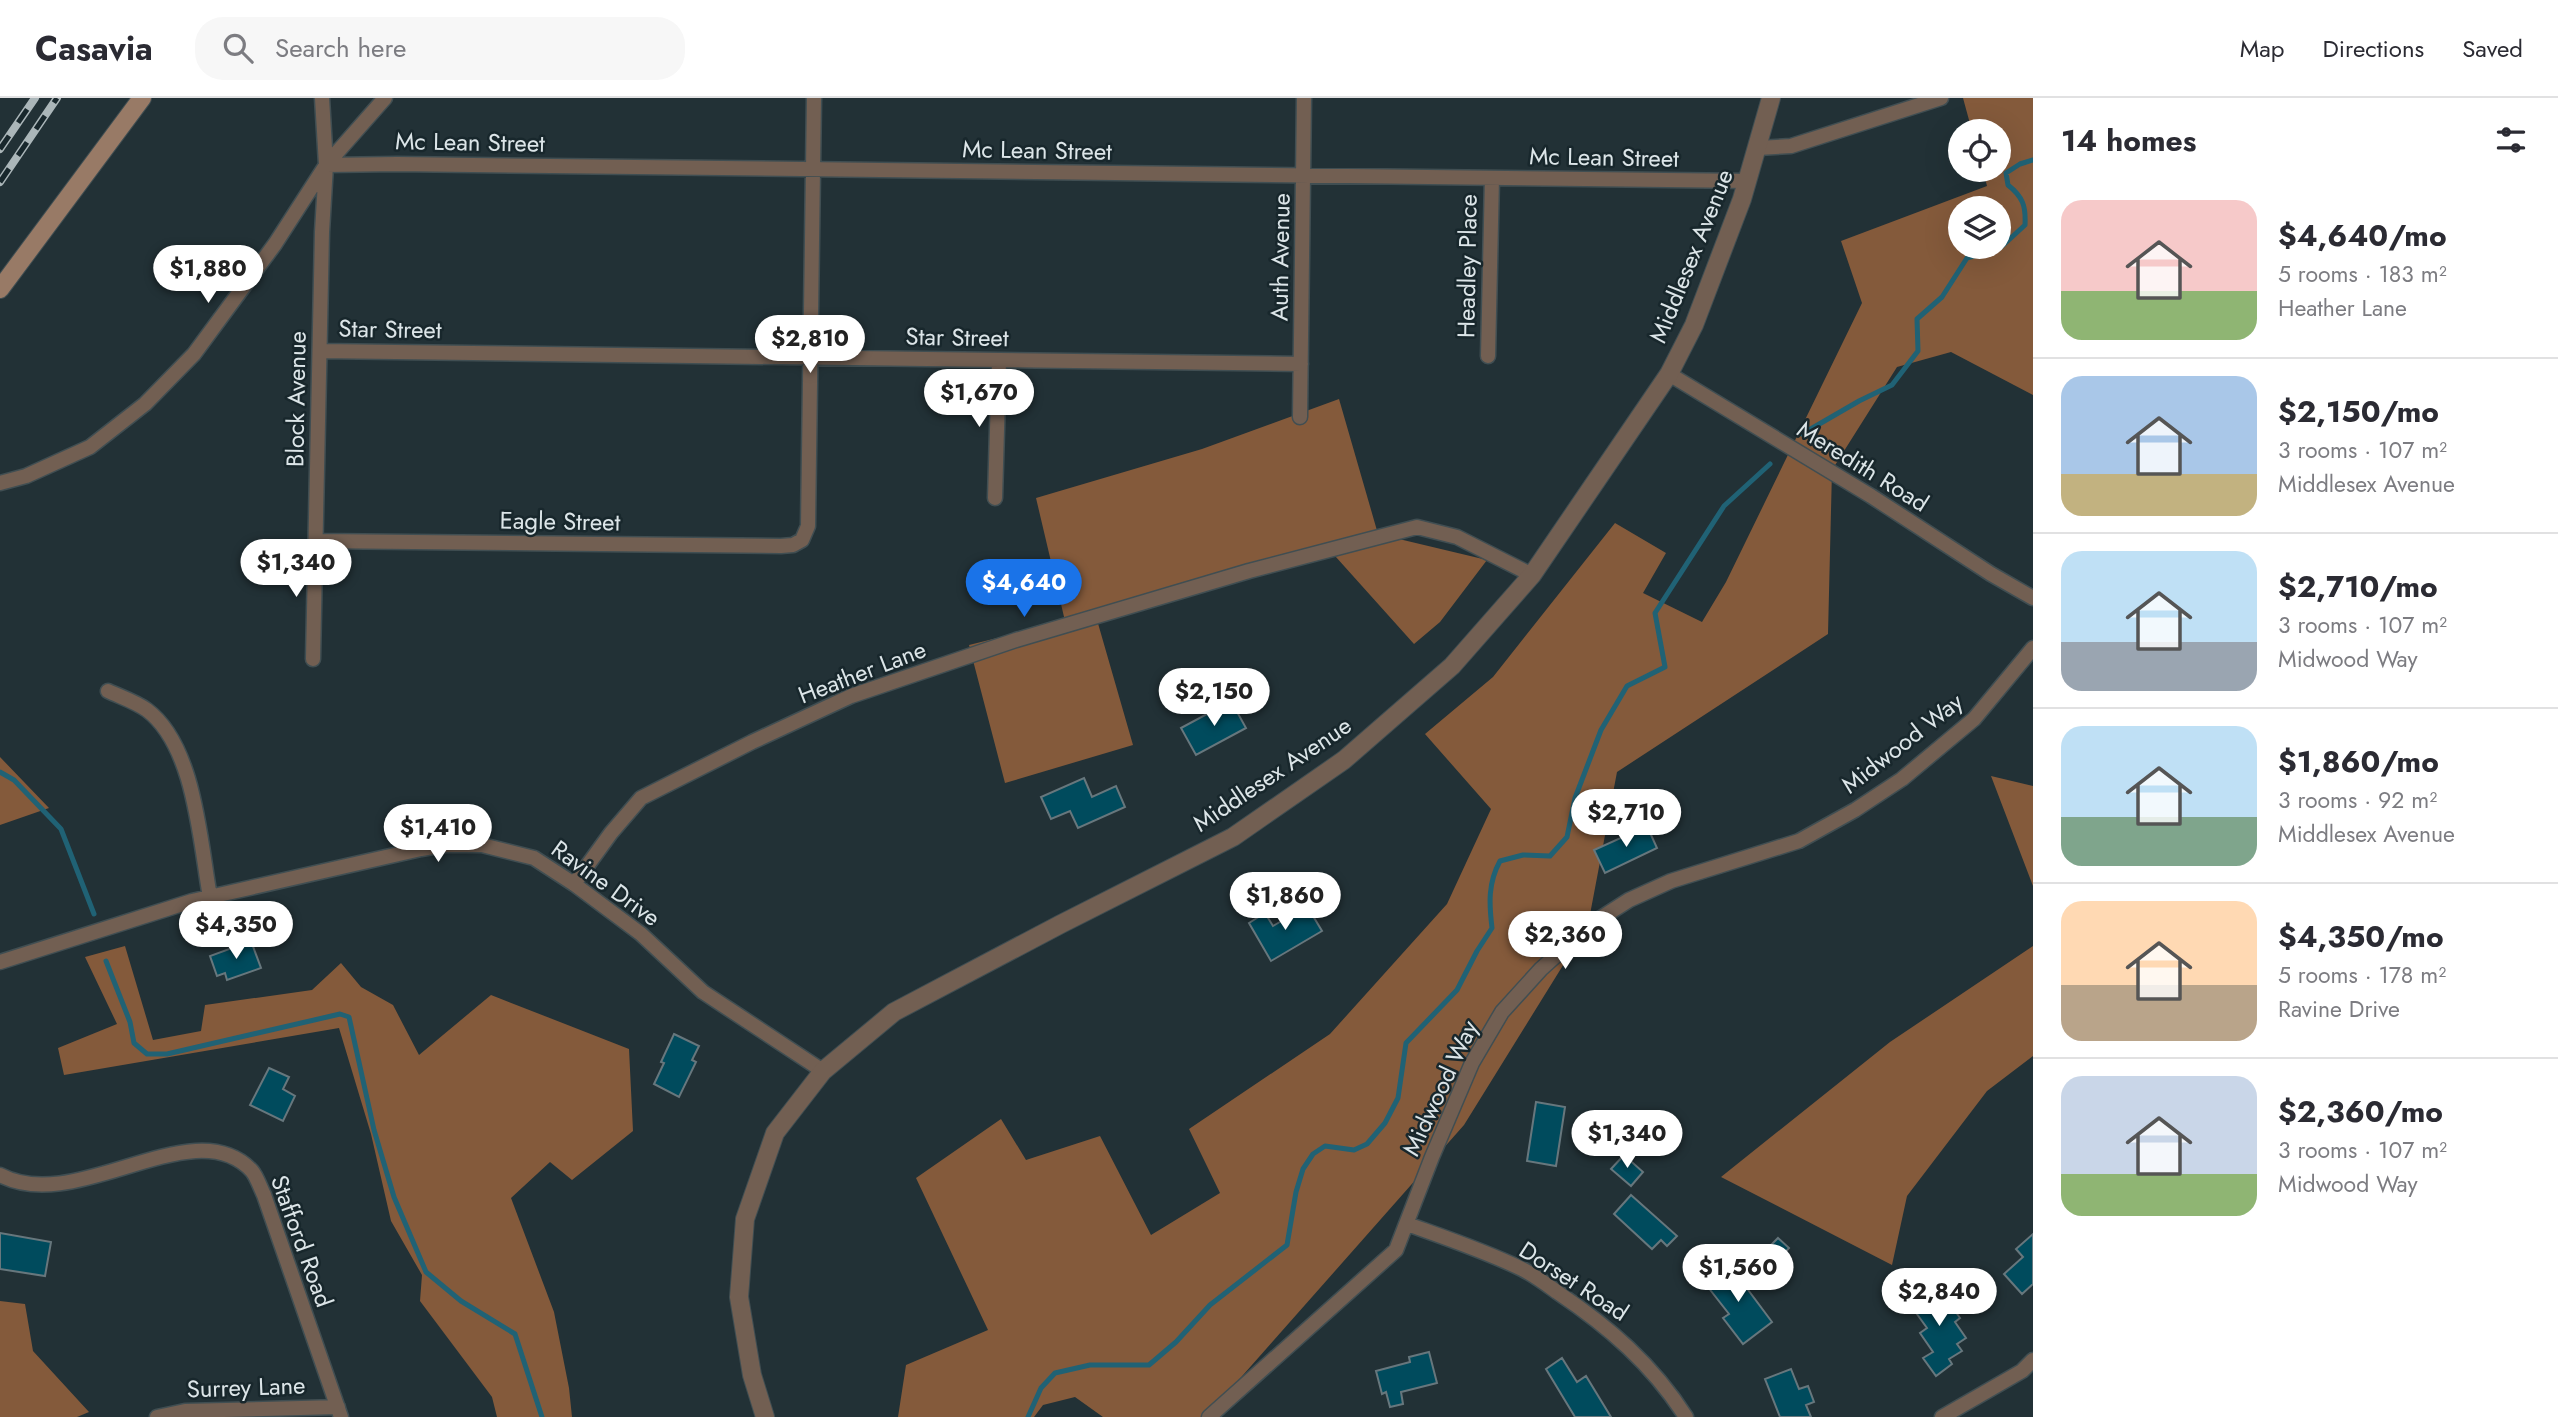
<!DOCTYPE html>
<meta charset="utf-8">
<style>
body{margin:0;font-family:Jost,sans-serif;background:#f7f7f7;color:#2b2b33;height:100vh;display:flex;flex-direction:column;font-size:26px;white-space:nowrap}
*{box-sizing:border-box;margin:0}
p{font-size:23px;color:#7c7c81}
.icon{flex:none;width:38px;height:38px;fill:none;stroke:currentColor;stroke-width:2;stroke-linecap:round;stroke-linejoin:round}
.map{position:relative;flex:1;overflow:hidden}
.side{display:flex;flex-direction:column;background:#fff;width:525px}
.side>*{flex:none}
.fabs{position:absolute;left:1948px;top:21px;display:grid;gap:14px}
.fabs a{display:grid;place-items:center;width:63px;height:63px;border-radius:50%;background:#fff;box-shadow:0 7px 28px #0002;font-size:35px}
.price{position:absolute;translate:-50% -60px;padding:0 16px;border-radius:24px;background:#fff;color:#222;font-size:23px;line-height:46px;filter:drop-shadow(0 2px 4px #0008)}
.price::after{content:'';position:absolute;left:50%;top:42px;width:21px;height:16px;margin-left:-10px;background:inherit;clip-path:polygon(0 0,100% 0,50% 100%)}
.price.on{background:#1a73e8;color:#fff}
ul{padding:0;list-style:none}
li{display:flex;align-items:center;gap:21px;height:175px;padding:0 28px}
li+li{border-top:2px solid #e1e1e2}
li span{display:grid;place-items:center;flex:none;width:196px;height:140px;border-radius:21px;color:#555}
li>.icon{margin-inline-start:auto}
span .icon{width:84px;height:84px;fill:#fffc;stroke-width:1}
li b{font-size:30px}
h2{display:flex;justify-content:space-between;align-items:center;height:84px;padding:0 28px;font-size:30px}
header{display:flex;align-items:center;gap:42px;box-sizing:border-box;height:98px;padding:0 35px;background:#fff;border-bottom:2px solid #e1e1e2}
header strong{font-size:33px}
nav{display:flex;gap:38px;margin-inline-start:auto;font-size:24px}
.search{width:490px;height:63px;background:#f7f7f7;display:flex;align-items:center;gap:18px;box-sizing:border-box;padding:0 24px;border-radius:28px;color:#7c7c81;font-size:26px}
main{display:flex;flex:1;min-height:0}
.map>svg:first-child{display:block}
</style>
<header>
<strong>Casavia</strong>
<div class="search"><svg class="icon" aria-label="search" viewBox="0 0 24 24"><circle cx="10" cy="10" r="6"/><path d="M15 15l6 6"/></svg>Search here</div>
<nav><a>Map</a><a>Directions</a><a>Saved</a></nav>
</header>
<main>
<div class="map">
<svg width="2033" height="1319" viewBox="0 0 2033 1319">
<rect width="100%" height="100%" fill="#223136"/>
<path fill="#845a3b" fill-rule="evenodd" d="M1963,0h70v297l-82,-43 -54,15 -65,103 -4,164 -211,138 -29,153 -124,200 -258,292h-103l-28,-20 -32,8 -9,12h-136l8,-52 82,-35 -72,-152 85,-59 25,41 74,-24 51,99 69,-42 -31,-64 141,-95 117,-130 44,-95 -66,-75 68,-57 122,-154 51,30 -23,40 59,29 24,-40 136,-279 -21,-62 146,-55 -4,-16h15v-39h-26zM1960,110h38v39h-38z
M1339,301l39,135 109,26 -47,62 -26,22 -87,-97 -232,66 38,132 -128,38 -36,-138 96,-24 -29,-123 166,-49z
M0,659l49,51 -49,17z
M1991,678l42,10v100z
M125,848l28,94 48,-9 4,-26 107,-15 29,-27 20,24 32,18 26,50 72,-60 138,54 4,82 -61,49 -22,-18 -39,36 43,114 15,76 3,29h-75l-5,-20 -72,-96 2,-26 -31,-54 -20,-87 -32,-106 -275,47 -6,-27 59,-24 -32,-67z
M2033,848v110l-46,35 -80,105 -15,69 -171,-88 169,-135z
M0,1203l25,3 8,47 56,61 -12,5h-77z"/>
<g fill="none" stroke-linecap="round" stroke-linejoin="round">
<path stroke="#206275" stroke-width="5" d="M1802,336l57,-33 33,-16 26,-34 -1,-32 25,-22 25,-39 33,-10 25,-23c1,-19 -2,-28 -17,-40l-2,-12 14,-9 13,-4
M0,674l14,8 47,49 33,85
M106,863l24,61 4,21 13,11h20l173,-40 9,3 25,113 20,67 32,75 35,29 54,33 27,83
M1028,1319l13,-29 14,-15 35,-8h59l27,-23 34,-37 77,-60 9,-53 7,-23 10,-15 12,-8 29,4 13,-6 18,-21 13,-25 8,-55 51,-53 20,-39 15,-23c-3,-25 -4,-45 8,-67l23,-6 27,1 17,-19 8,-39 26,-68 26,-44 38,-19 -10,-54 69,-107 46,-42"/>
</g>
<path fill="#004b5d" stroke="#67777d" stroke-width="2" d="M1231,603l15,27 -50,27 -15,-27z
M1084,680l8,19 24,-11 9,21 -47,21 -8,-17 -19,8 -10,-22z
M1647,728l10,22 -52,25 -11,-23z
M1307,808l15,25 -51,30 -22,-38 16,-10 8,13z
M251,843l10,27 -34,12 -2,-7 -8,3 -7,-20z
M674,936l25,12 -7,14 4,2 -17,35 -25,-13 10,-21 -3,-1z
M269,970l20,9 -6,12 12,7 -12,25 -33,-16z
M1536,1004l29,5 -9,59 -29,-5z
M1624,1057l19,17 -12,14 -20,-17z
M1631,1097l46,41 -10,10 -6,-6 -9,9 -38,-35z
M0,1135l51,9 -6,34 -45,-7z
M2033,1136v50l-11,10 -18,-20 19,-17 -7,-8z
M1778,1140l11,10 -9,10 -11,-11z
M1728,1165l44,59 -29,22 -20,-26 6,-4 -25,-32z
M1936,1186l24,34 -5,4 11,16 -9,6 5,7 -13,8 3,5 -16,12 -13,-18 10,-6 -13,-19 7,-5 -18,-25z
M1429,1254l8,31 -36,9 2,12 -13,3 -4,-15 -4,2 -6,-23 34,-9 -1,-5z
M1562,1260l15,24 9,-6 25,41h-36l-29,-48z
M1791,1271l8,20 9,-3 6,16 -8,3 5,12h-31l-15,-38z"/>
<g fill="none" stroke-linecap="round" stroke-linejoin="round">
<defs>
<path id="minor" d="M1758,50l33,-2 150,-48
M326,67l71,-1 1351,17
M320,253l981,13
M1488,258l4,-178
M1669,276l202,122 120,78 42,24
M1300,319l4,-319
M0,385l26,-7 64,-29 55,-43 49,-50 81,-110 51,-79 59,-67
M995,400l4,-137
M317,443l464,5 12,-1 9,-5 6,-14 6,-428
M313,561l9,-427 4,-67 -4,-67
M108,593c13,6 28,11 39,19 48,36 53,132 63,187
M574,786l37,-51 30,-35 111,-56 99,-46 165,-56 233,-69 168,-44 40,10 75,38
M0,864l192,-61 229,-52 24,-4h37l52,13 40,26 67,50 62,58 120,79
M0,1077c77,41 194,-67 252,-4 5,6 8,16 12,24l77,222
M1407,1126c39,14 78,27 115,45 12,6 24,15 35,23 52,35 95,72 129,125
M157,1319l28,-6 153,-4
M1209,1319l187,-167 36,-93 40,-94 30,-51 39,-43 49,-44 39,-25 42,-19 128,-40 56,-31 47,-31 72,-60 59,-71
M1942,1319l80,-46 11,-11"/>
<path id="tertiary" d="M765,1319l-13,-42 -13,-78 6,-78 30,-86 48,-62 71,-59 167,-88 172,-87 111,-77 108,-94 80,-91 137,-201 25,-49 48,-126 29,-101"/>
<path id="secondary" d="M0,191l142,-191"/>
</defs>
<use href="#minor" stroke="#404e52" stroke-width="17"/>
<use href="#tertiary" stroke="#404e52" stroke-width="20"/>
<use href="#secondary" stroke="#404e52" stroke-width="20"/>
<use href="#minor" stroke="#725f52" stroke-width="14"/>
<use href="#tertiary" stroke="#725f52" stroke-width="18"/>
<use href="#secondary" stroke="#987a66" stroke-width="18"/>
<defs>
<path id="rail" d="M0,51l35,-51
M0,84l57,-84"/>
</defs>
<use href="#rail" stroke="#abb6b9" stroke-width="8"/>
<use href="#rail" stroke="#18272c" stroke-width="5" stroke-dasharray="16" stroke-linecap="butt"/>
</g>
<g text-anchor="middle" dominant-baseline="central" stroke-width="5" stroke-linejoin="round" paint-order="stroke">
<g font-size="24" fill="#dce5e8" stroke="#18272c">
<text transform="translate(470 44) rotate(1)">Mc Lean Street</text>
<text transform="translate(1037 52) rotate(1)">Mc Lean Street</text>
<text transform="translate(1604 59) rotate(1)">Mc Lean Street</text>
<text transform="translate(1691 158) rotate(-68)">Middlesex Avenue</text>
<text transform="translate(1280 159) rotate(-89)">Auth Avenue</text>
<text transform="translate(1467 168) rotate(-89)">Headley Place</text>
<text transform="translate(390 231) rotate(1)">Star Street</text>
<text transform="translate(957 239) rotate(1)">Star Street</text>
<text transform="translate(296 301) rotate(-89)">Block Avenue</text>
<text transform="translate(1863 368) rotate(32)">Meredith Road</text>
<text transform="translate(560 423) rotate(1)">Eagle Street</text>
<text transform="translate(862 574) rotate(-21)">Heather Lane</text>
<text transform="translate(1902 645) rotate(-38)">Midwood Way</text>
<text transform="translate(1272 676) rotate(-34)">Middlesex Avenue</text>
<text transform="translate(606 785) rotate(36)">Ravine Drive</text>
<text transform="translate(1440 990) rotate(-65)">Midwood Way</text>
<text transform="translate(302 1143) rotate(70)">Stafford Road</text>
<text transform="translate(1574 1183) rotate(33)">Dorset Road</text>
<text transform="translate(246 1289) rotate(-2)">Surrey Lane</text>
</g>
</g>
</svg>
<div class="fabs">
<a><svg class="icon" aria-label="locate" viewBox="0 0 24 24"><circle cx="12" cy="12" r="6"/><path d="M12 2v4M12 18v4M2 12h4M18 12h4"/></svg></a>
<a><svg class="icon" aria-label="layers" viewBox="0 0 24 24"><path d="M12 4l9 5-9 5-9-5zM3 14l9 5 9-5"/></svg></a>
</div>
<b class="price" style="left:208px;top:207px">$1,880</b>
<b class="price" style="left:810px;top:277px">$2,810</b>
<b class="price" style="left:979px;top:331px">$1,670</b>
<b class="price" style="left:296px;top:501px">$1,340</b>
<b class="price on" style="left:1024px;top:521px">$4,640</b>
<b class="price" style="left:1214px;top:630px">$2,150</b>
<b class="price" style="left:1626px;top:751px">$2,710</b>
<b class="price" style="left:438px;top:766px">$1,410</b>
<b class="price" style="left:1285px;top:834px">$1,860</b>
<b class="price" style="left:236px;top:863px">$4,350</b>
<b class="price" style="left:1565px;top:873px">$2,360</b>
<b class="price" style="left:1627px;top:1072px">$1,340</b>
<b class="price" style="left:1738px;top:1206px">$1,560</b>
<b class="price" style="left:1939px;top:1230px">$2,840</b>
</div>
<section class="side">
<h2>14 homes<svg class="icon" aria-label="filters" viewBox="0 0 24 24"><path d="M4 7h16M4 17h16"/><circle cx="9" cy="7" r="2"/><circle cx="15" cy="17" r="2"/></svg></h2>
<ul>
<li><span style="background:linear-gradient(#f6c9c9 65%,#8fb573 0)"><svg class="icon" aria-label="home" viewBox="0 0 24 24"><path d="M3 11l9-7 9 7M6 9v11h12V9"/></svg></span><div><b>$4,640/mo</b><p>5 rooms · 183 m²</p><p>Heather Lane</p></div></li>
<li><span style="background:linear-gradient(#a9c7e8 70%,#c2b280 0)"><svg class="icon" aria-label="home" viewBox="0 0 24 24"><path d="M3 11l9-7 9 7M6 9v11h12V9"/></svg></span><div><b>$2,150/mo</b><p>3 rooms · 107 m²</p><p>Middlesex Avenue</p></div></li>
<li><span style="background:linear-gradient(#bfe0f5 65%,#9aa5b1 0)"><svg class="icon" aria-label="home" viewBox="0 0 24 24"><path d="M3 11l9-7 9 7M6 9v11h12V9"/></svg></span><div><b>$2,710/mo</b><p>3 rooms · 107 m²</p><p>Midwood Way</p></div></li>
<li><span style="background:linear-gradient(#bfe0f5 65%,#7fa58c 0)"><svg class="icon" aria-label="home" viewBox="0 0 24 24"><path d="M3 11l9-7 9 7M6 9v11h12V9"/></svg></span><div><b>$1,860/mo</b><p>3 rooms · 92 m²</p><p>Middlesex Avenue</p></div></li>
<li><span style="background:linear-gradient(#ffd9b3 60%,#b9a48a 0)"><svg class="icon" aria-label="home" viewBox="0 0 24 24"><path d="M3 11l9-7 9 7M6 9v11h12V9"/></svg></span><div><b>$4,350/mo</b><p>5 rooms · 178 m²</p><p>Ravine Drive</p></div></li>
<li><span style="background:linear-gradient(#c9d6e8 70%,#8fb573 0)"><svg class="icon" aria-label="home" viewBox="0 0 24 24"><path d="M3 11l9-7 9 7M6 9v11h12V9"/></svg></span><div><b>$2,360/mo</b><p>3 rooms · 107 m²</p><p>Midwood Way</p></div></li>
</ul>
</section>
</main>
